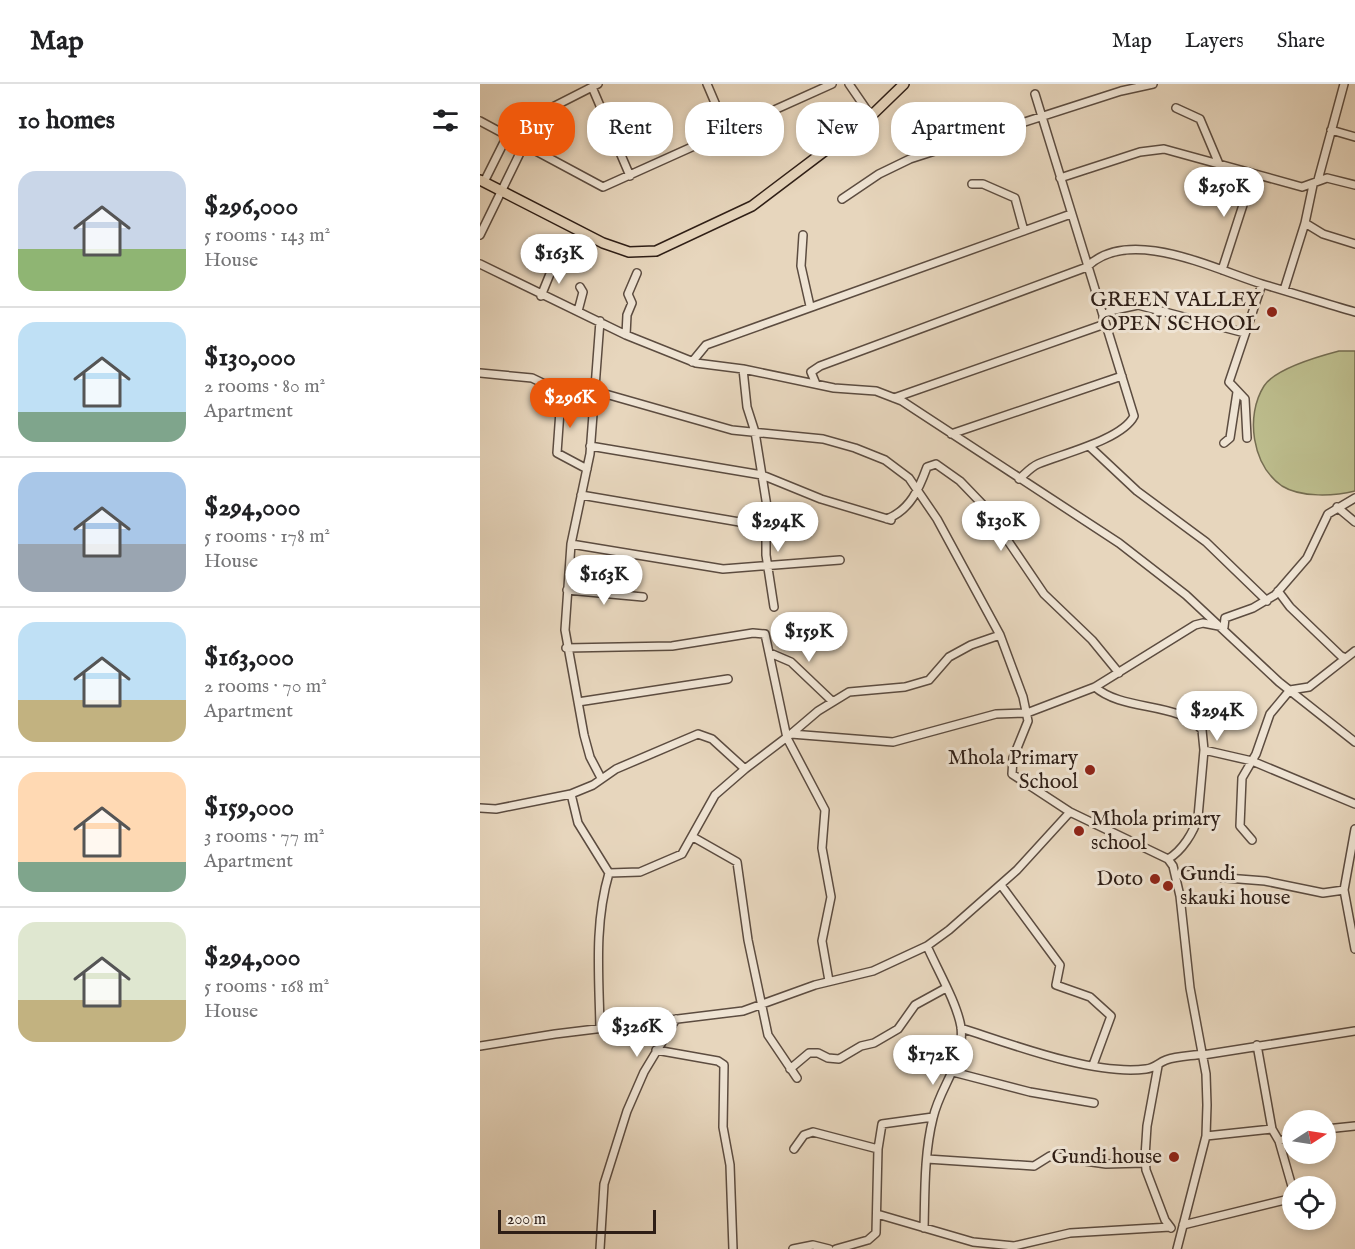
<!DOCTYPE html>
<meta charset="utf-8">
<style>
body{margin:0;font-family:"IM FELL English",serif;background:#f2f2f2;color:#202124;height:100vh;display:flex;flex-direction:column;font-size:22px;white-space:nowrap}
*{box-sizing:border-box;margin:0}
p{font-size:20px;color:#757577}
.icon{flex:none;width:33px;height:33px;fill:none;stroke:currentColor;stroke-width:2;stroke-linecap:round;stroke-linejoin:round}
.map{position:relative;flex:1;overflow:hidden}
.drawer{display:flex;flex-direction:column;background:#fff;width:480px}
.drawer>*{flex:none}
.hud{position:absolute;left:18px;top:18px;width:570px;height:54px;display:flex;gap:12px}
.needle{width:39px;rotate:78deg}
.fabs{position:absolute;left:802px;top:1026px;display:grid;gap:12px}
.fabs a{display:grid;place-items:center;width:54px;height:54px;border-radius:50%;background:#fff;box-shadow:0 3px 9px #0003;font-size:30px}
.scale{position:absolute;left:18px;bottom:15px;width:158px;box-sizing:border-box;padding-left:6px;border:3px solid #2e1e16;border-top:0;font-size:16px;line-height:21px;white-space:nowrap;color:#2e1e16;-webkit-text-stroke:4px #efe4d4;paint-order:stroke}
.price{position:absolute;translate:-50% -51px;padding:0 14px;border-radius:21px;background:#fff;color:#222;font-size:20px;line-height:39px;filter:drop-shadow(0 2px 3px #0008)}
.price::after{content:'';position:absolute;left:50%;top:36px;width:18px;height:14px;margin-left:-9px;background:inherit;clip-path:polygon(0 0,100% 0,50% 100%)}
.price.current{background:#ea580c;color:#fff}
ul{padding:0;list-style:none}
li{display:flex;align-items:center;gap:18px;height:150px;padding:0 18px}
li+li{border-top:2px solid #e0e0e0}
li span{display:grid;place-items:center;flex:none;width:168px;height:120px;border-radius:18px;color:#555}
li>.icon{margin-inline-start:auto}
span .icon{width:72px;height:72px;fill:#fffc;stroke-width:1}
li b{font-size:26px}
h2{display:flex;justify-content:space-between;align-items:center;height:72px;padding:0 18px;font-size:26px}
.tag{padding:0 21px;border-radius:24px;background:#fff;box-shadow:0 3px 9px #0003;font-size:21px;line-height:54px}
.tag.current{background:#ea580c;color:#fff}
header{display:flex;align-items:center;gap:36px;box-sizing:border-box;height:84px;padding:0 30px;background:#fff;border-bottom:2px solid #e0e0e0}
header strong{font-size:28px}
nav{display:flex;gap:33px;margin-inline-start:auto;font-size:21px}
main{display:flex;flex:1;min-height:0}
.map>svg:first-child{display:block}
</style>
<header>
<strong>Map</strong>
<nav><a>Map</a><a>Layers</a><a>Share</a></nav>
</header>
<main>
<section class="drawer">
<h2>10 homes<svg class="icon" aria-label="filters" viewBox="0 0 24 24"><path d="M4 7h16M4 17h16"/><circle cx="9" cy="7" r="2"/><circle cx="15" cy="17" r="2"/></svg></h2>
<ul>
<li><span style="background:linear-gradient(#c9d6e8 65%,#8fb573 0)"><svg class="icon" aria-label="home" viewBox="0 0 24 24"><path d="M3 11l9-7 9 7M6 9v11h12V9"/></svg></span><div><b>$296,000</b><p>5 rooms · 143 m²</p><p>House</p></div></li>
<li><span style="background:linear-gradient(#bfe0f5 75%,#7fa58c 0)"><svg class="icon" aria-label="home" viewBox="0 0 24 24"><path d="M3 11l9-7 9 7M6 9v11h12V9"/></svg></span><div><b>$130,000</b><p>2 rooms · 80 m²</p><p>Apartment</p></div></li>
<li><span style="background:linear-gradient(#a9c7e8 60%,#9aa5b1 0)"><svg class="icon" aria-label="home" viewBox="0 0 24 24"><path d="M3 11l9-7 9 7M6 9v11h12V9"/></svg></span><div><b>$294,000</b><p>5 rooms · 178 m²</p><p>House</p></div></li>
<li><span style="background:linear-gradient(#bfe0f5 65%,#c2b280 0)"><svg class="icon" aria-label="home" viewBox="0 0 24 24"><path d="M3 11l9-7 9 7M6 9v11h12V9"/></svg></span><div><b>$163,000</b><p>2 rooms · 70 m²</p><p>Apartment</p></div></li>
<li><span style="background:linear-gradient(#ffd9b3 75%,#7fa58c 0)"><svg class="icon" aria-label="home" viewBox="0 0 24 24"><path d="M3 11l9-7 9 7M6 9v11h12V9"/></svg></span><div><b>$159,000</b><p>3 rooms · 77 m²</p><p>Apartment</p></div></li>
<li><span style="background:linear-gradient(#dfe7d0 65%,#c2b280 0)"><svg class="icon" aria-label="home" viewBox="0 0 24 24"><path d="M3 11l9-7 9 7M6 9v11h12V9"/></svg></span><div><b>$294,000</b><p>5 rooms · 168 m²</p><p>House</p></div></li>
</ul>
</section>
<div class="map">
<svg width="875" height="1165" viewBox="0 0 875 1165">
<rect width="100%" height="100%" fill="#e7d6bd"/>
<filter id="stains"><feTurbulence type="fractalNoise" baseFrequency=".00333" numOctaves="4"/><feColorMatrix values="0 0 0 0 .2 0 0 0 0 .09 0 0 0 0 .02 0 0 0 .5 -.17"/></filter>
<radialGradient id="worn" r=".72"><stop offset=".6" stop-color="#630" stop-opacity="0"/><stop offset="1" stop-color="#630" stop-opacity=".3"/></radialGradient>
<path fill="#bcbc8c" stroke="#756d51" stroke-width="1.5" d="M859,267h16v140c-20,5 -54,7 -73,-5 -30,-21 -37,-70 -18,-100 11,-17 56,-30 75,-35z"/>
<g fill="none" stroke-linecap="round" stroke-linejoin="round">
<defs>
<path id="minor" d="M227,0l20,47
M369,0l22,32
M112,3l38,89
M696,24l24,11 19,45
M0,37l123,66 229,-103
M851,46l24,7
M580,94l80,-26 24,-3 138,38 25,-9 28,7
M838,96l26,-96
M4,98l23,-46
M492,100h11l32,14 9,33
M362,115l37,-25 31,-15 211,-68 32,-7
M825,139l18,11 32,10
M0,151l59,-121 59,-30
M323,151l-2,31 9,40
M0,180l146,71 70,28 47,6 91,19 42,3 26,10 217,142 67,52 93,87 76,60
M742,186l31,-96
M804,206l21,-67 8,-38
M61,212l13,-32
M98,227l5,-19 -3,-5
M623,233l7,-6 28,-6 107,28
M120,237l-10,133 -19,90 -6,86 19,105 6,22 11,21
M146,251l1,-20 5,-12 -4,-9 9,-21
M212,278l14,-17 365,-131
M0,289l52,5 25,12 22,-2 16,3 137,39 91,9 32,9 30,12 24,18 28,41 63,116 23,62 5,24 -15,37 -1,16 58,38 98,47 5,7 7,30 10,92 16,86 1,31 -1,31 -29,113
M336,300l-5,-12 9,-6 267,-99c42,-42 129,3 175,17 31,9 62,19 93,28
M77,306l3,21 -3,42 30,16
M414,314l211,-74
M471,350l171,-58
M767,354l-2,-39 -16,-17 33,-98
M744,359l6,-5 7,-46
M110,362l172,29 59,24 70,21
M609,362l48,45 69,51 61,59
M539,395c6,-5 12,-12 19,-15 23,-10 84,-24 96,-48l-99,-322
M101,411l182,31 6,-7 -14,-87 -8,-25 -4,-38
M857,423l18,15
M407,435c23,-9 32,-30 40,-52l9,-3 24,17 25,26 59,87 48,46 27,33
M283,442l3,-1v30l8,52
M91,460l152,25 117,-9
M87,506l76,7
M798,507l12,16 51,49 5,2
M86,564l106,-2 81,-13 12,1 22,104 38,72 -3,38 9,49 -9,44 7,40
M290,569l21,9 41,39
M615,603c28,25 84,14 107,43l2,20 -6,67c-4,15 -16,34 -30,42
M98,618l150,-23
M311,650l27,-23 31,-19 56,-5 24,-7 20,-23 22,-12 29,-10
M724,666l48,11 103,43
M91,710l7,29 31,50c-15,51 -10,103 -9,155
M0,724l16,1 75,-15 22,-9 23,-16 82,-35 14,5 33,30 46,-35 102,8 103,-28 31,-1 68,-26 100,-62 8,-2 21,4 1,-9 28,-10 22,-13 32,-37 21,-44 27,-16
M875,745l-11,61 11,59
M213,753l44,25 11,78 20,95 29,43
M772,756l-12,-14 2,-48 14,-24 14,-40 20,-24 19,-3 46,-36
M129,789l31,-1 42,-18 33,-59 30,-26
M695,790l90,7 58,12 21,-3
M521,801l59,80 -4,20 34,12 21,19 -18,49
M481,944c50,16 133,48 185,41 9,-1 12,-6 20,-9 11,-4 25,-4 37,-6
M777,961l15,84 7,12 14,49
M0,962l75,-12 188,-23 72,-26 58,-14 54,-25 22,-16 68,-60 53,-58
M176,966l62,11 6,4 -1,62 7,38 3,84
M723,971l152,-24
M678,982l-11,60 -2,31 1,13 19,50 6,8
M310,985l19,-16h9l10,5 11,1 22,-13 13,-3 24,-14 17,-24 31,-17
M473,988l77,20 64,11
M846,1045l29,-3
M726,1052l66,-7
M799,1057l14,-4
M314,1065l10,-14 9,-3 65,17
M447,1075l107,7 16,-10 56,8 39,-1
M397,1130l96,28 41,4 56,-13 100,-6
M703,1141l110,-27
M444,1144c1,-36 0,-74 9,-110 7,-32 32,-56 28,-91 -4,-24 -24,-58 -34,-81
M120,1165l4,-65 23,-73 17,-39 32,-53
M313,1165l20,-4 16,4
M356,1165l32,-9 8,-7 2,-84 4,-25 51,-7"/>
<path id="major" d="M0,96l123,63 26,9 27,-1 96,-45 119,-90 33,-32"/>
</defs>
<use href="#minor" stroke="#5c4c40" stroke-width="10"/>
<use href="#major" stroke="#2e1e16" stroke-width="12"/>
<use href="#minor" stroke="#efe4d4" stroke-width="7"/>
<use href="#major" stroke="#e7d6bd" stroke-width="9"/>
</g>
<g fill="#8f2418" stroke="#efe4d4" stroke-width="2">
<circle cx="792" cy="228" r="6"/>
<circle cx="610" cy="686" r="6"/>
<circle cx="599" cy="747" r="6"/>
<circle cx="675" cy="795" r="6"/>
<circle cx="688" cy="802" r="6"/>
<circle cx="694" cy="1073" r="6"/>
</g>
<g text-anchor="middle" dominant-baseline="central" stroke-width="6" stroke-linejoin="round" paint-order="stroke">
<g font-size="21" fill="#2e1e16" stroke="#efe4d4" text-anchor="end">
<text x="780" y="216">GREEN VALLEY<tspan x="780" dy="24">OPEN SCHOOL</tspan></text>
<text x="598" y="674">Mhola Primary<tspan x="598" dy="24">School</tspan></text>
<text x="611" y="735" text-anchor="start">Mhola primary<tspan x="611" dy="24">school</tspan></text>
<text x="700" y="790" text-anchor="start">Gundi<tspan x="700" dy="24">skauki house</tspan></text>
<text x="663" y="795">Doto</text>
<text x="682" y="1073">Gundi house</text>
</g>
</g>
<rect width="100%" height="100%" filter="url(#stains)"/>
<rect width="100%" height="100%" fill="url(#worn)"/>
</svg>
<div class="fabs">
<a><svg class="needle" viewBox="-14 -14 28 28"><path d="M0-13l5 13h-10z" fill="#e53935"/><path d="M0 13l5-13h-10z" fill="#757577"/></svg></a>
<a><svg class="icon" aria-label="locate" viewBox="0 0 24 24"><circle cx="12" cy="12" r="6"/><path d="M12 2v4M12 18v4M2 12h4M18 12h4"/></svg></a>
</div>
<div class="scale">200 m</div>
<b class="price" style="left:744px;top:134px">$250K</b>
<b class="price" style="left:79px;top:201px">$163K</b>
<b class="price current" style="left:90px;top:345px">$296K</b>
<b class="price" style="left:521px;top:468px">$130K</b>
<b class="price" style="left:298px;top:469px">$294K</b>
<b class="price" style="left:124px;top:522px">$163K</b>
<b class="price" style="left:329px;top:579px">$159K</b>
<b class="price" style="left:737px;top:658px">$294K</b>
<b class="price" style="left:157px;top:974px">$326K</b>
<b class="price" style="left:453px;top:1002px">$172K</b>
<div class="hud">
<a class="tag current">Buy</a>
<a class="tag">Rent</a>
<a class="tag">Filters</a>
<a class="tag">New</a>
<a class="tag">Apartment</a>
</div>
</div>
</main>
